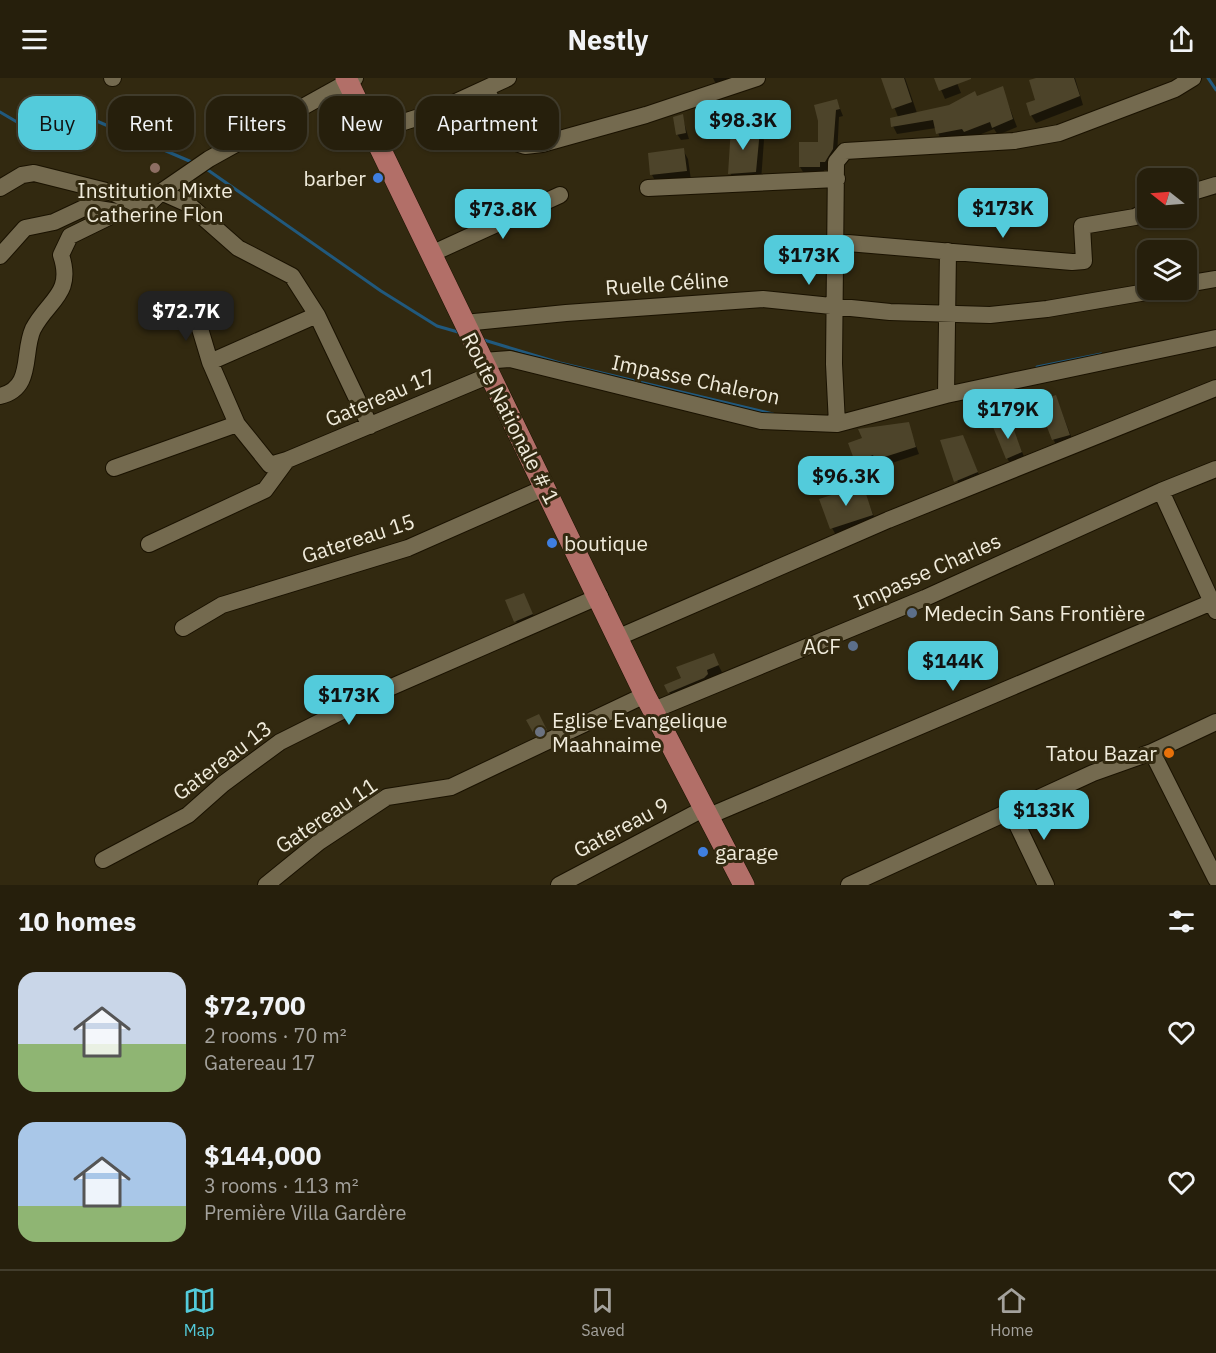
<!DOCTYPE html>
<meta charset="utf-8">
<style>
body{margin:0;font-family:"IBM Plex Sans",sans-serif;background:#2e2715;color:#f1f3f6;height:100vh;display:flex;flex-direction:column;font-size:22px;white-space:nowrap}
*{box-sizing:border-box;margin:0}
p{font-size:20px;color:#a4a29d}
.icon{flex:none;width:33px;height:33px;fill:none;stroke:currentColor;stroke-width:2;stroke-linecap:round;stroke-linejoin:round}
.map{position:relative;height:807px;overflow:hidden}
.details{display:flex;flex-direction:column;background:#261f0c;flex:1}
.details>*{flex:none}
.top-card{position:absolute;left:18px;top:18px;width:600px;height:54px;display:flex;gap:12px}
.needle{width:39px;rotate:287deg}
.fabs{position:absolute;left:1137px;top:90px;display:grid;gap:12px}
.fabs a{display:grid;place-items:center;width:60px;height:60px;border-radius:12px;background:#261f0c;box-shadow:0 2px 4px #0004,0 0 0 2px #423d2d;font-size:30px}
.price{position:absolute;translate:-50% -51px;padding:0 14px;border-radius:12px;background:#53cbdb;color:#111;font-size:20px;line-height:39px;filter:drop-shadow(0 2px 3px #0008)}
.price::after{content:'';position:absolute;left:50%;top:36px;width:18px;height:14px;margin-left:-9px;background:inherit;clip-path:polygon(0 0,100% 0,50% 100%)}
.price.current{background:#222;color:#fff}
ul{padding:0;list-style:none}
li{display:flex;align-items:center;gap:18px;height:150px;padding:0 18px}
li span{display:grid;place-items:center;flex:none;width:168px;height:120px;border-radius:18px;color:#555}
li>.icon{margin-inline-start:auto}
span .icon{width:72px;height:72px;fill:#fffc;stroke-width:1}
li b{font-size:26px}
h2{display:flex;justify-content:space-between;align-items:center;height:72px;padding:0 18px;font-size:26px}
.pill{padding:0 21px;border-radius:18px;background:#261f0c;box-shadow:0 2px 4px #0004,0 0 0 2px #423d2d;font-size:21px;line-height:54px}
.pill.current{background:#53cbdb;color:#111}
header{display:flex;justify-content:space-between;align-items:center;height:78px;padding:0 18px;background:#261f0c;font-size:27px;font-weight:700}
.dock{display:flex;justify-content:space-around;align-items:center;height:84px;border-top:2px solid #423d2d;background:#261f0c;font-size:16px;color:#a4a29d}
.dock a{display:grid;justify-items:center;gap:3px}
.dock .current{color:#53cbdb}
.map>svg:first-child{display:block}
</style>
<header><svg class="icon" aria-label="menu" viewBox="0 0 24 24"><path d="M4 6h16M4 12h16M4 18h16"/></svg>Nestly<svg class="icon" aria-label="share" viewBox="0 0 24 24"><path d="M12 15V3M7 8l5-5 5 5M5 13v7h14v-7"/></svg></header>
<div class="map">
<svg width="1216" height="807" viewBox="0 0 1216 807">
<rect width="100%" height="100%" fill="#322910"/>
<path fill="#0007" d="M713,0h26l-20,12z
M883,0h22l12,35 33,-6 52,-19 15,39 -19,8 -4,-6 -25,10 -27,3 -6,-14 -39,6 -4,-8 5,-9z
M936,0h19l6,15 -16,6z
M1040,0h35l8,27 -47,18 -5,-8 6,-14z
M837,23l6,15 -4,1 -2,40 -7,13h-6v5h-19l-5,-8 19,-24z
M725,30l6,21 28,2 5,9 -3,41 -26,1 -5,-9 2,-42 -8,1 -5,-23z
M682,38l7,23 -8,1 -4,-6z
M683,72l5,9 3,21 -34,4 -5,-9z
M1056,319l18,47 -16,4 -5,-9z
M908,346l11,30 -39,13 -2,-5 -17,6 -5,-7z
M1010,346l16,37 -14,6 -5,-9z
M963,359l19,45 -21,8 -19,-49z
M862,409l15,37 -40,13 -5,-9z
M528,526l9,19 -16,7 -5,-9z
M713,577l10,19 -49,27 -5,-9z
M538,638l11,20 -10,5 -11,-21z"/>
<g fill="none" stroke-linecap="round" stroke-linejoin="round">
<path stroke="#21597d" stroke-width="3" d="M1208,0l8,12
M0,34l34,20 25,-10 33,-3 102,44
M205,90l176,123 56,35 21,6
M484,262l76,23 213,51
M1037,289l64,-13"/>
</g>
<path fill="#4d442a" d="M881,0h23l8,24 -20,7z
M934,0h37v1l-32,12z
M1036,0h38l6,18 -50,20 -4,-13 9,-3 -6,-20z
M1003,8l10,33 -21,9 -2,-6 -26,10 -2,-3 -26,5 -3,-14 -42,7 -1,-9 59,-13 26,-14 2,5z
M837,21l3,10 -4,1 -3,39 -8,13h-5v5h-21v-25h19v-21l-4,-16z
M683,36l3,19 -10,2 -3,-18z
M731,49l29,3 -4,42 -28,2z
M684,70l3,23 -37,4 -2,-22z
M1056,317l14,40 -18,5 -15,-39z
M909,344l7,25 -41,13 -2,-5 -18,7 -7,-19 14,-5 -4,-9z
M1011,344l11,30 -16,7 -13,-32z
M963,357l15,37 -24,10 -14,-42z
M863,407l10,30 -43,14 -11,-30z
M524,515l9,21 -19,8 -9,-22z
M714,575l5,12 -12,5 1,4 -4,4 -36,15 -4,-8 17,-7 -5,-11z
M539,636l8,16 -12,6 -9,-16z"/>
<g fill="none" stroke-linecap="round" stroke-linejoin="round">
<defs>
<path id="minor" d="M112,0h1
M486,11l27,53 12,4 17,-2 104,-29 111,-37
M372,54l60,-19 76,-35
M0,110l22,-13 12,-2 80,20 20,10h16l11,-11 48,-33 146,-81
M648,110l189,-9
M161,114l27,12 50,44 54,28 25,39 -107,47 27,62 33,41 17,-5 203,-85
M1186,116l30,-9
M836,164l236,20 12,-1 -2,-35 53,-9 13,-7
M431,176l129,-59
M0,178l25,-28 29,-6 32,-15 31,5
M1186,206l30,-5
M195,234l15,50
M317,237l53,111
M464,245l102,-10 197,-14 127,13 100,3 57,-6 111,-19
M483,283l27,-2 251,62 76,3 109,-29 270,-57
M946,317l2,-144
M0,318c34,-8 22,-43 33,-67 15,-29 41,-35 28,-74l9,-19 45,-22
M837,346l-3,-60 2,-202 9,-11 169,-10 45,-8 116,-44 18,-11
M114,390l123,-44
M1161,413l55,120
M149,466l116,-54 22,-30
M183,550l39,-23 186,-57 138,-61
M619,559l269,-117 328,-132
M654,632l271,-112 236,-107 55,-22
M1152,674l64,127
M1011,734l35,73
M709,738l503,-214
M103,782l85,-45 35,-31 57,-42 100,-50 220,-96
M266,807l53,-43 68,-45 64,-10 194,-92
M559,807l146,-77
M849,807l244,-112 59,-21 64,-30"/>
<path id="major" d="M346,0l299,617 99,190"/>
</defs>
<use href="#minor" stroke="#1a1200" stroke-width="18"/>
<use href="#major" stroke="#1a1200" stroke-width="22"/>
<use href="#minor" stroke="#746a4f" stroke-width="16"/>
<use href="#major" stroke="#b26f68" stroke-width="21"/>
</g>
<circle fill="#8d6e63" stroke="#322910" stroke-width="2" cx="155" cy="90" r="6"/>
<g fill="#3f7fe0" stroke="#322910" stroke-width="2">
<circle cx="378" cy="100" r="6"/>
<circle cx="552" cy="465" r="6"/>
<circle cx="703" cy="774" r="6"/>
</g>
<g fill="#5c6f8a" stroke="#322910" stroke-width="2">
<circle cx="912" cy="535" r="6"/>
<circle cx="853" cy="568" r="6"/>
</g>
<circle fill="#6b7280" stroke="#322910" stroke-width="2" cx="540" cy="654" r="6"/>
<circle fill="#e8710a" stroke="#322910" stroke-width="2" cx="1169" cy="675" r="6"/>
<g text-anchor="middle" dominant-baseline="central" stroke-width="6" stroke-linejoin="round" paint-order="stroke">
<g font-size="21" fill="#f0ebdb" stroke="#322910" text-anchor="start">
<text x="366" y="100" text-anchor="end">barber</text>
<text x="155" y="112" text-anchor="middle">Institution Mixte<tspan x="155" dy="24">Catherine Flon</tspan></text>
<text x="564" y="465">boutique</text>
<text x="924" y="535">Medecin Sans Frontière</text>
<text x="841" y="568" text-anchor="end">ACF</text>
<text x="552" y="642">Eglise Evangelique<tspan x="552" dy="24">Maahnaime</tspan></text>
<text x="1157" y="675" text-anchor="end">Tatou Bazar</text>
<text x="715" y="774">garage</text>
</g>
<g font-size="21" fill="#f0ebdb" stroke="#322910">
<text transform="translate(667 205) rotate(-4)">Ruelle Céline</text>
<text transform="translate(696 301) rotate(12)">Impasse Chaleron</text>
<text transform="translate(380 319) rotate(-23)">Gatereau 17</text>
<text transform="translate(511 340) rotate(63)">Route Nationale # 1</text>
<text transform="translate(358 460) rotate(-18)">Gatereau 15</text>
<text transform="translate(927 493) rotate(-24)">Impasse Charles</text>
<text transform="translate(222 682) rotate(-37)">Gatereau 13</text>
<text transform="translate(326 737) rotate(-34)">Gatereau 11</text>
<text transform="translate(621 749) rotate(-28)">Gatereau 9</text>
</g>
</g>
</svg>
<div class="fabs">
<a><svg class="needle" viewBox="-14 -14 28 28"><path d="M0-13l5 13h-10z" fill="#e53935"/><path d="M0 13l5-13h-10z" fill="#a4a29d"/></svg></a>
<a><svg class="icon" aria-label="layers" viewBox="0 0 24 24"><path d="M12 4l9 5-9 5-9-5zM3 14l9 5 9-5"/></svg></a>
</div>
<b class="price" style="left:743px;top:73px">$98.3K</b>
<b class="price" style="left:1003px;top:161px">$173K</b>
<b class="price" style="left:503px;top:162px">$73.8K</b>
<b class="price" style="left:809px;top:208px">$173K</b>
<b class="price current" style="left:186px;top:264px">$72.7K</b>
<b class="price" style="left:1008px;top:362px">$179K</b>
<b class="price" style="left:846px;top:429px">$96.3K</b>
<b class="price" style="left:953px;top:614px">$144K</b>
<b class="price" style="left:349px;top:648px">$173K</b>
<b class="price" style="left:1044px;top:763px">$133K</b>
<div class="top-card">
<a class="pill current">Buy</a>
<a class="pill">Rent</a>
<a class="pill">Filters</a>
<a class="pill">New</a>
<a class="pill">Apartment</a>
</div>
</div>
<section class="details">
<h2>10 homes<svg class="icon" aria-label="filters" viewBox="0 0 24 24"><path d="M4 7h16M4 17h16"/><circle cx="9" cy="7" r="2"/><circle cx="15" cy="17" r="2"/></svg></h2>
<ul>
<li><span style="background:linear-gradient(#c9d6e8 60%,#8fb573 0)"><svg class="icon" aria-label="home" viewBox="0 0 24 24"><path d="M3 11l9-7 9 7M6 9v11h12V9"/></svg></span><div><b>$72,700</b><p>2 rooms · 70 m²</p><p>Gatereau 17</p></div><svg class="icon" aria-label="heart" viewBox="0 0 24 24"><path d="M12 20l-8-8c-3-5 5-10 8-4 3-6 11-1 8 4z"/></svg></li>
<li><span style="background:linear-gradient(#a9c7e8 70%,#8fb573 0)"><svg class="icon" aria-label="home" viewBox="0 0 24 24"><path d="M3 11l9-7 9 7M6 9v11h12V9"/></svg></span><div><b>$144,000</b><p>3 rooms · 113 m²</p><p>Première Villa Gardère</p></div><svg class="icon" aria-label="heart" viewBox="0 0 24 24"><path d="M12 20l-8-8c-3-5 5-10 8-4 3-6 11-1 8 4z"/></svg></li>
</ul>
</section>
<nav class="dock">
<a class="current"><svg class="icon" aria-label="map" viewBox="0 0 24 24"><path d="M3 6l6-2 6 2 6-2v14l-6 2-6-2-6 2zM9 4v14M15 6v14"/></svg>Map</a>
<a><svg class="icon" aria-label="saved" viewBox="0 0 24 24"><path d="M7 4h10v16l-5-4-5 4z"/></svg>Saved</a>
<a><svg class="icon" aria-label="home" viewBox="0 0 24 24"><path d="M3 11l9-7 9 7M6 9v11h12V9"/></svg>Home</a>
</nav>
